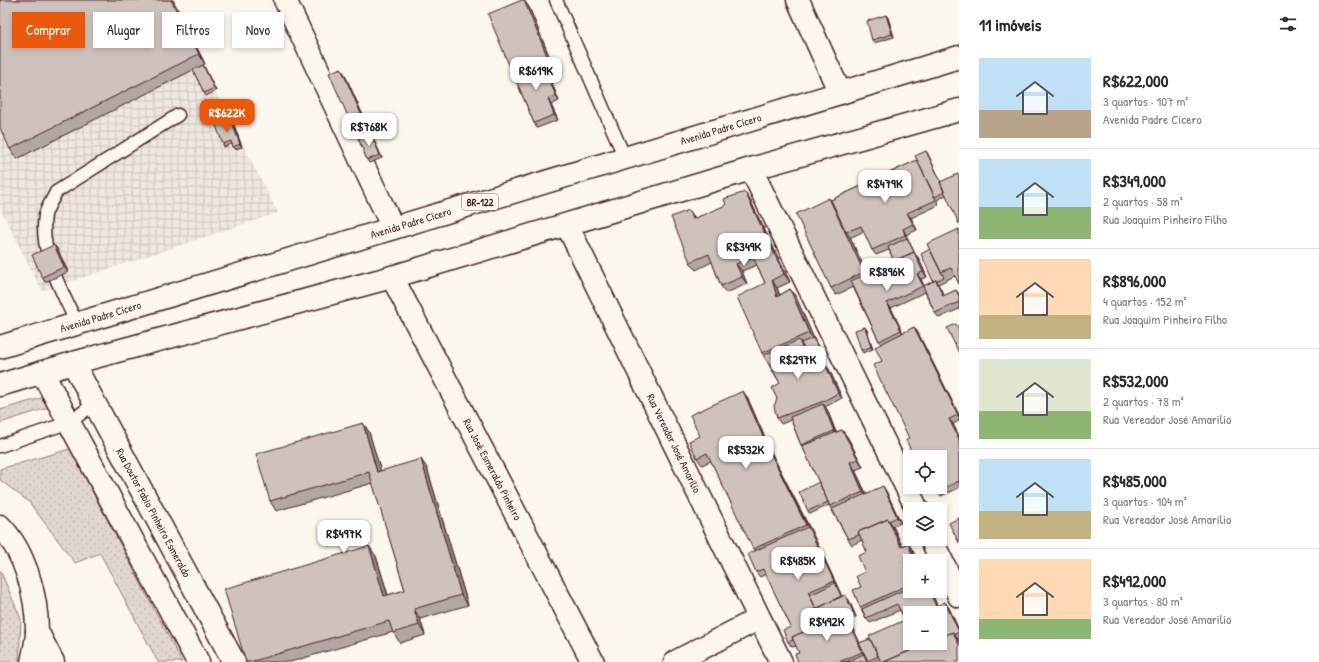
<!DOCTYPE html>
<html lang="pt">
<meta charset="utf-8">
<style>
body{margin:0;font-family:"Patrick Hand",sans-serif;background:#f7f7f7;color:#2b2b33;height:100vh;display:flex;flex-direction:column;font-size:15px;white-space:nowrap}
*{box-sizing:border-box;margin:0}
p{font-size:13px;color:#7c7c81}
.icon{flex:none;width:22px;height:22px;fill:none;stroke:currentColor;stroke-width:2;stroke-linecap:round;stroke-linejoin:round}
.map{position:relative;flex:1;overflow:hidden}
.details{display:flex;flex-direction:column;background:#fff;width:360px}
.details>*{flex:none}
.guide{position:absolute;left:12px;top:12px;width:380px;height:36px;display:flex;gap:8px}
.tools{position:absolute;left:903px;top:450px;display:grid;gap:8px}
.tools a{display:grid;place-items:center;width:44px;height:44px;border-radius:0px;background:#fff;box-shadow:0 2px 6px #0003;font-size:20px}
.price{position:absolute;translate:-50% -34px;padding:0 9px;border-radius:8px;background:#fff;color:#222;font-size:13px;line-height:26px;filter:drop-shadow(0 1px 2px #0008)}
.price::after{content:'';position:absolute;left:50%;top:24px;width:12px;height:9px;margin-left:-6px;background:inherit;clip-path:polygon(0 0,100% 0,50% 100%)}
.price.active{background:#ea580c;color:#fff}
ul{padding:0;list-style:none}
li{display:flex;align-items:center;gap:12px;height:100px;padding:0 20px}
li+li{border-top:1px solid #e1e1e2}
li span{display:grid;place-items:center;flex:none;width:112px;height:80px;border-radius:0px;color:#555}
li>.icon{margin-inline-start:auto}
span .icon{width:48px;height:48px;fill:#fffc;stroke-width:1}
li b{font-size:17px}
h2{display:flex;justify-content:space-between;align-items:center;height:48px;padding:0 20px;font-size:17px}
.tag{padding:0 14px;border-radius:0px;background:#fff;box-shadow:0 2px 6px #0003;font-size:14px;line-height:36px}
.tag.active{background:#ea580c;color:#fff}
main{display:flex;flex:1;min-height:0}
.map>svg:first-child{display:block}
</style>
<main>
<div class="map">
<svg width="959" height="662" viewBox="0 0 959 662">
<defs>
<pattern id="industrial-grid" width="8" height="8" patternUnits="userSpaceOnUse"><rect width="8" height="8" fill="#eee7de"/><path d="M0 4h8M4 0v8" fill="none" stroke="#cec6bf"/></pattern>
<pattern id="grass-dots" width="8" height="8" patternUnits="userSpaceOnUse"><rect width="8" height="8" fill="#e2d7d0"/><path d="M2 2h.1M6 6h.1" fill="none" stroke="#c3b8b3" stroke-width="1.8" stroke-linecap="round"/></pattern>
</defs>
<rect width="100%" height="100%" fill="#fbf7ec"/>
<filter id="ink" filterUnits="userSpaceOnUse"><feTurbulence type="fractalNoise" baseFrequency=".025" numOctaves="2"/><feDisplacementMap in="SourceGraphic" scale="8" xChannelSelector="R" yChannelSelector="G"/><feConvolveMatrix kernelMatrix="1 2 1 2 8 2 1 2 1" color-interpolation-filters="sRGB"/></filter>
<g filter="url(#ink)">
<path fill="url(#industrial-grid)" d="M0,0h168l110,213 -236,78 -42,-83z"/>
<path fill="url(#grass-dots)" stroke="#967b7e" d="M41,398l9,9 -50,16v-13z
M70,449l112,213h-24l-58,-109 -25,10 -46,-61 -29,-22v-11z
M0,570l21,49 -2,43h-19z"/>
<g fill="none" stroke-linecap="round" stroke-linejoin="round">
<defs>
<path id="lane" d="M556,0l69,158
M77,324c-15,-33 -38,-72 -32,-109 2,-8 8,-16 11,-23l122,-77
M0,446l70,-24 25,-19"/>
<g id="street">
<path d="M285,0l108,228"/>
<path d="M798,0l42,93"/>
<path d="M751,169l166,340"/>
<path id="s1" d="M567,225l214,437"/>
<path id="s2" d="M392,277l201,385"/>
<path id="s3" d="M73,363l161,299"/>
<path d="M42,372l156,290"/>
<path d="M0,526c25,25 37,70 37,105 0,10 -3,21 -5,31"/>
<path d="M931,539l28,57"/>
<path d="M37,631l16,31"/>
<path d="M675,662l83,-43"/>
</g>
<g id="highway">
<path id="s4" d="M0,347l959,-290"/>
<path d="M0,385l73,-22 319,-86 359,-108 208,-59"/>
</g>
</defs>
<use href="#lane" stroke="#4a1f2b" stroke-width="15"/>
<use href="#street" stroke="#4a1f2b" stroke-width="25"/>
<use href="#highway" stroke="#4a1f2b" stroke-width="25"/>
<use href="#lane" stroke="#fbf7ec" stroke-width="12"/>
<use href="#street" stroke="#fbf7ec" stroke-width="22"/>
<use href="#highway" stroke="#fbf7ec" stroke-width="22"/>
</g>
<path fill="#b2a7a2" stroke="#4a1f2b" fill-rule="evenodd" d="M0,0h173l32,64 -2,1 13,26 -10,5 -13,-26 -176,89 -7,-10z
M529,7l23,56 -7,3 14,35 -8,4 7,15 -21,8 -3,-5 -21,-50 -2,-3z
M886,15l2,3 6,19 -20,6 -2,-3z
M344,73l38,85 -13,5 -2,-3 -8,-20 -2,-3z
M223,120l2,5 7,-2 2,2 8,22 -7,2 -3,-5 -8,3 -1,-3z
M926,151l15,31 5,13 -9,5 2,5 -28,13 6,12 -11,5 9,19 3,3 9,20 -6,2 3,7 9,-5 -3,-32 29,-20 -4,47 -17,8 6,12 12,-6 3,4v15l-20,9 -4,-5 -10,-21 -34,16 12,25 11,-6 4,6 41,82v6l-6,3 6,12v52l-18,8 -3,-5 2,-4 -31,-49 -27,-77 -1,-17 -2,-3 -26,-54 -17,8 -5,-7v-88l86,-40zM864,231l8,19 4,5 13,-5 5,11 -27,13 -17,-37v1z
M750,200l40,82 -13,6 3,7 10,-6 6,8 19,44 7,13 -12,6 -4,-6 6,15h17l13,29 -17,9 2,2 9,23 6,-2 6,8 15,29 -8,3 11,23 20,-2 15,32 -8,3 9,20 6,-3 5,8 4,10h-7v7h-1l1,2v21h21l6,15 12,2 10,22v9l-79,20 -6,3h-76l1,-9 -3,-7 -4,1 -4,-5 3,-15 -25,-53 -6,3 -4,-5 -1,-21 -44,-90 -9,4 -5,-7 3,-22 48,-37 25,57 39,76 30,64 7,4 7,17 -7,3 11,23 10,-4 35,-19 -5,-10 -30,13 -4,-5 -6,-11 1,-20 4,-15 2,-20 -5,-12 -10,5 -4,-6 -19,-34 -19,9 -2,-3 11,-29 -16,-34 -2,-3 -10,-25 -10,4 -4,-6v-19l3,-16 -18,-30 3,-70 -8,-18 -15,6 5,13 -21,9 -5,-7 -9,-24 -16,8 -6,-8 -1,-52 6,8z
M54,245l4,5 10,22 -23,10 -3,-5z
M867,330l6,19 -10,4 -2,-3z
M363,423l6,9 11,39 47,-3 41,137 -48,14 5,16 -25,8 -7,-11 -103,30h-44l130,-106 12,39 17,-5 -32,-107 -97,28 -6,-10z"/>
<path fill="#918884" stroke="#4a1f2b" d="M171,0h2l32,64 -6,-10z
M524,0l5,7 23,56 -5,-7z
M886,15l2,3 6,19 -2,-3z
M541,61l4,5 14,35 -3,-5z
M203,65l2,3 11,23 -2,-3z
M341,68l3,5 38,85 -2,-3 -9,-21 -2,-2z
M548,99l3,6 7,15 -4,-5z
M232,123l2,2 8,22 -2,-3z
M926,151l2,3 19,41 -2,-3z
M745,192l5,8 40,82 -6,-8z
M829,198l6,8 11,26 4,5 20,43 -6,-8z
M689,210l5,7 4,10 -5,-8z
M907,213l4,5 6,12 -4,-6z
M903,229l3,6 9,19 3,3 9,20 -4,-5 -16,-34z
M54,245l4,5 10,22 -4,-5z
M736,264l6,7 5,13 -5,-7z
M917,274l4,5 5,13z
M772,280l5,8 6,16 -6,-7z
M936,280l3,6 8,15 -4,-5z
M790,289l6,8 19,44 7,13 -13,-21z
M887,303l4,5 13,28 -3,-6z
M865,327l2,3 6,19 -2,-2z
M914,327l4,6 41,82v2z
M799,340l4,5 12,30 -4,-5z
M825,364l4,5 13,29 -4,-5z
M743,391l5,8 25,57 64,130 -3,-5 -26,-54 -40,-79z
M823,404l4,5 10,27 -3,-5z
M949,419l4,5 6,12v3z
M363,423l6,9 15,49 -7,-9z
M842,430l6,8 15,29 -5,-8z
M421,459l6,9 41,137 -7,-10z
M850,462l5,8 13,29 -5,-7z
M883,486l3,5 15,32 -4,-6z
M888,519l5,7 13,28 -5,-7z
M908,543l5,8 4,10h-1l-3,-4z
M369,546l7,10 15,50 -7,-10z
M904,561l6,9v4z
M929,591h2l9,21 -4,-6z
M845,595l4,5 7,17z
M945,602l4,6 10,22v3z
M414,609l6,10 5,16 -6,-10z
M844,613l6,8 17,38 -5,-7z
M953,632l6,9v4z"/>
<path fill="#cfc2bc" stroke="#4a1f2b" d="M0,0h171l28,54 -189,95 -10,-21z
M522,0h2l23,56 -36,14 -23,-56z
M886,15l6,19 -20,6 -5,-19z
M541,61l15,35 -8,3 6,16 -20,8 -21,-50z
M203,65l11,23 -10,5 -11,-23z
M341,68l28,64 -12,5 -28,-64z
M223,120l1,5 8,-2 8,21 -7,3 -2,-6 -8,3 -8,-21z
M371,134l9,21 -13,5 -8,-20z
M926,151l15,31h-1l4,10 -9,5 -20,-41z
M917,160l19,40 -29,13 6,11 -10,5 2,6 -33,15 -11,-24 -15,6 -15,-32z
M958,174l1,2v48l-19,-42z
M745,192l39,82 -12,6 5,17 13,-8 19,44 -47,20 -25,-56 28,-14 -12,-26 -17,7 6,13 -21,9 -12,-32 -19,8 -19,-45 18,-7 4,9 33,-14 -2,-6z
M829,198l35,74 -33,16 -35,-74z
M959,229v55l-8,-16 -10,4 -14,-28z
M907,238l7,14 -20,9 -6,-14z
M54,245l10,22 -22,10 -10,-22z
M930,249l11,23 3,5 -8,4v-1l-3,1 -12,-27z
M914,252l9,20 -6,2 6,12 -36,17 14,27 -22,11 -28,-60z
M936,280l7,16 13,-6 3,6v6l-24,11 -12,-27z
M956,324l3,5v24l-12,-25z
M865,327l6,20 -10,3 -6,-20z
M914,327l44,88 -9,4 10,20v42l-21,10 -2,-4h4v-30h-26l-8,-17 3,-2 -36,-73 9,-4 -7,-14z
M813,338l7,13 -12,6 -7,-14z
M799,340l12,30 14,-6 13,29 -14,8 -47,17 -3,-12 3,-7 -5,-11 8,-5 -16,-28z
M743,391l25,57 38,77 -53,24 -46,-96 -10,5 -8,-17 11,-5 -10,-21z
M823,404l11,27 -33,14 -11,-28z
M363,423l14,49 44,-13 40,136 -47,14 5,16 -26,8 -4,-12 -139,41h-4l-22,-73 145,-43 15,50 21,-6 -36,-118 -99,29 -14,-47z
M842,430l16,29 -8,3 13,30 -33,14 -28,-60z
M819,482l9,20 -20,9 -9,-19z
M883,486l14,31 -8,4 -1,-2 -30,13 1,3 -11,4 -16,-30z
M959,518v25l-10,-20z
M888,519l13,28 7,-4 5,14 -9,4 6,13v10l-50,23 -7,-17 8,-3 -5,-11 9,-4 -7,-16 9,-4 -9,-20z
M808,527l26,54 -26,11 8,17 29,-14 8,16 -7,4 -2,-2 -52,24 1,3 -5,2 -5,-12 8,-3 -28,-58 -7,3 -8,-18z
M835,583l6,13 -25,13 -6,-14z
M910,587v4h8l1,3 7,-3h3l7,15 9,-4 14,30 -4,2 -2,-2 -13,5v-24h-30v30h18l-44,19h-3l-12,-26 36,-16 -8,-16 -31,14 -4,-9z
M919,591h7l-6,3z
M844,613l18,39 -23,10h-41l-3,-8 4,-1 -7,-16z
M953,632l6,13v17h-75l44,-19h12v-6z
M870,639l8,17 -10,5 -9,-18z
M864,654l3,8h-21z"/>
</g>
<g text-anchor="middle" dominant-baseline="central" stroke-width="4" stroke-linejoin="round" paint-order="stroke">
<rect fill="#fbf7ec" stroke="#7f6065" stroke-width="1" x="462" y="194" width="36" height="16" rx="3"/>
<g font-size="10" font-weight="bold" fill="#4a1f2b">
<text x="480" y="202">BR-122</text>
</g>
<g font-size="11" fill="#4a1f2b" stroke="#fbf7ec">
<text stroke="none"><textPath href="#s4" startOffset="753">Avenida Padre Cícero</textPath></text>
<text stroke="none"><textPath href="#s4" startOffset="429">Avenida Padre Cícero</textPath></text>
<text stroke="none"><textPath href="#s4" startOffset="105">Avenida Padre Cícero</textPath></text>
<text stroke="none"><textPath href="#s1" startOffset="243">Rua Vereador José Amarilio</textPath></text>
<text stroke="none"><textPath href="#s2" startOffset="217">Rua José Esmeraldo Pinheiro</textPath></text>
<text stroke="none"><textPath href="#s3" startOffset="170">Rua Doutor Fabio Pinheiro Esmeraldo</textPath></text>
</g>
</g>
</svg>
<div class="tools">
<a><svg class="icon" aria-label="locate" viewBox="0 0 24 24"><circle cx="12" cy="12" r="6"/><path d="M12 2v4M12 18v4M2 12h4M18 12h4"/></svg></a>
<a><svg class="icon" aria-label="layers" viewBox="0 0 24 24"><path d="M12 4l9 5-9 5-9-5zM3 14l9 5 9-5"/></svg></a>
<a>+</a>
<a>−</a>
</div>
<b class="price" style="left:536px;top:91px">R$619K</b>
<b class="price active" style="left:227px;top:133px">R$622K</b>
<b class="price" style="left:369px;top:147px">R$768K</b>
<b class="price" style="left:885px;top:204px">R$479K</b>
<b class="price" style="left:744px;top:267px">R$349K</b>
<b class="price" style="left:887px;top:292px">R$896K</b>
<b class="price" style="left:798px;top:380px">R$297K</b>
<b class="price" style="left:746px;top:470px">R$532K</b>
<b class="price" style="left:344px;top:554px">R$497K</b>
<b class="price" style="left:798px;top:581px">R$485K</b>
<b class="price" style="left:827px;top:642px">R$492K</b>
<div class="guide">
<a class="tag active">Comprar</a>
<a class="tag">Alugar</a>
<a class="tag">Filtros</a>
<a class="tag">Novo</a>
</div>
</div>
<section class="details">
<h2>11 imóveis<svg class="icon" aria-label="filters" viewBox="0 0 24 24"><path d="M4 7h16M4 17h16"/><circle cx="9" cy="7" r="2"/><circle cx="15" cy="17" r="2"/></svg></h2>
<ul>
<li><span style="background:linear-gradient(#bfe0f5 65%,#b9a48a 0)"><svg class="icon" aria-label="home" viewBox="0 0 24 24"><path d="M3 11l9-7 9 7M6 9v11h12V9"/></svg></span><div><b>R$622,000</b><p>3 quartos · 107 m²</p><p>Avenida Padre Cícero</p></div></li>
<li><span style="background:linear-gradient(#bfe0f5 60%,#8fb573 0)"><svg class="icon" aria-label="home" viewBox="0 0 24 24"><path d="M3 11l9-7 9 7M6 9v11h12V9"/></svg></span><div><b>R$349,000</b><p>2 quartos · 58 m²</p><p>Rua Joaquim Pinheiro Filho</p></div></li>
<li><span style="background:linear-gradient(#ffd9b3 70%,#c2b280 0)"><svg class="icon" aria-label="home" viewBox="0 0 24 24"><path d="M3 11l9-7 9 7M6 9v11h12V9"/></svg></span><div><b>R$896,000</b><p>4 quartos · 152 m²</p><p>Rua Joaquim Pinheiro Filho</p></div></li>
<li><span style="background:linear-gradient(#dfe7d0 65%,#8fb573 0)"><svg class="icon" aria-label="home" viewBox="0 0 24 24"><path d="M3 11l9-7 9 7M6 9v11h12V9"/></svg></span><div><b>R$532,000</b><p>2 quartos · 78 m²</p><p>Rua Vereador José Amarilio</p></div></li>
<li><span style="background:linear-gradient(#bfe0f5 65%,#c2b280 0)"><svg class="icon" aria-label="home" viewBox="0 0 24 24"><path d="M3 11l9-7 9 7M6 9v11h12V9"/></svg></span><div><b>R$485,000</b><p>3 quartos · 104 m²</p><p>Rua Vereador José Amarilio</p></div></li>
<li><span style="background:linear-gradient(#ffd9b3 75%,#8fb573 0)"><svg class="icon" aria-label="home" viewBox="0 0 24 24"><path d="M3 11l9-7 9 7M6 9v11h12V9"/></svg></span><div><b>R$492,000</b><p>3 quartos · 80 m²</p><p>Rua Vereador José Amarilio</p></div></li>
</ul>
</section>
</main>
